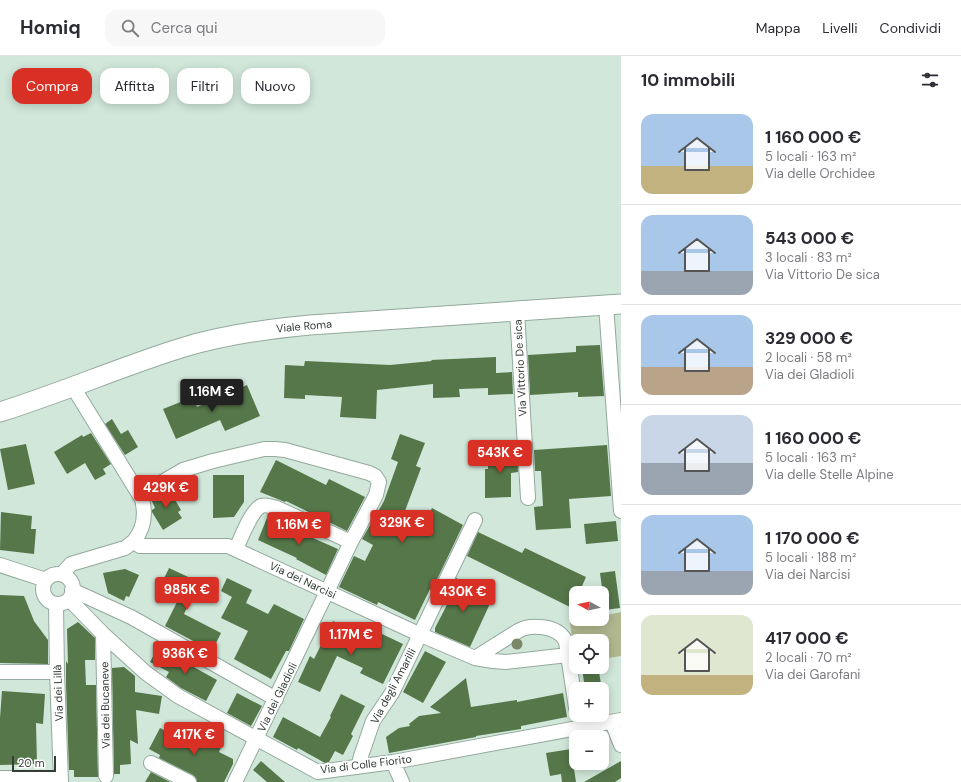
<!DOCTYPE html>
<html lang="it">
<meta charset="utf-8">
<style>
body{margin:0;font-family:"DM Sans",sans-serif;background:#f7f7f7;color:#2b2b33;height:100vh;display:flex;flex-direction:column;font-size:15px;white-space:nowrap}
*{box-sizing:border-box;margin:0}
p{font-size:13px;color:#7c7c81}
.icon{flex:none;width:22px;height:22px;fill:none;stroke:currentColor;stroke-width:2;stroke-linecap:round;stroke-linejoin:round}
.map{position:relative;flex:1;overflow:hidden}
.side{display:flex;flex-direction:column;background:#fff;width:340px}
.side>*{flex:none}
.banner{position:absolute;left:12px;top:12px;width:380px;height:36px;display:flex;gap:8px}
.needle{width:26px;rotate:278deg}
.buttons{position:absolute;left:569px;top:530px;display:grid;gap:8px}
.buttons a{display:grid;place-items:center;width:40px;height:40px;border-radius:8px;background:#fff;box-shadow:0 2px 10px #0003;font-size:20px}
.scale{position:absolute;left:12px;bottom:10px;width:44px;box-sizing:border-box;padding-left:4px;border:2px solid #343d37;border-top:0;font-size:11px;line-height:14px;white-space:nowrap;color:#343d37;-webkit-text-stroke:3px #fff;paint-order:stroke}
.price{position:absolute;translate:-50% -34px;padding:0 9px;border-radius:4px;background:#d93025;color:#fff;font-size:13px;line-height:26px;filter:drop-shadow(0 1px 2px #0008)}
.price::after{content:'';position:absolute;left:50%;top:24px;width:12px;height:9px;margin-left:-6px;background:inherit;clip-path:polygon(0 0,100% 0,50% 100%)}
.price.on{background:#222;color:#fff}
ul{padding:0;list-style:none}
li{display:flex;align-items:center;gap:12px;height:100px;padding:0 20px}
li+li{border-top:1px solid #e1e1e2}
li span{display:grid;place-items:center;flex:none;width:112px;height:80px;border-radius:12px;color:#555}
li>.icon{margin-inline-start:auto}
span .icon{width:48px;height:48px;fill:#fffc;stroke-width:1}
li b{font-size:17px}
h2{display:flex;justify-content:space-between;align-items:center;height:48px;padding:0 20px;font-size:17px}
.pill{padding:0 14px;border-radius:12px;background:#fff;box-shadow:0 2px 10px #0003;font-size:14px;line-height:36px}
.pill.on{background:#d93025;color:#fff}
header{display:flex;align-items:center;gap:24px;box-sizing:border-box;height:56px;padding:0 20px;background:#fff;border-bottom:1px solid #e1e1e2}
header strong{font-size:19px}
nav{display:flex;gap:22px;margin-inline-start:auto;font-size:14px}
.search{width:280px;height:36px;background:#f7f7f7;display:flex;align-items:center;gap:10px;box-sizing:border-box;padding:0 14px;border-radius:12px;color:#7c7c81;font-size:15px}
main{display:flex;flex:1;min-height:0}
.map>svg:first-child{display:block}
</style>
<header>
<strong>Homiq</strong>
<div class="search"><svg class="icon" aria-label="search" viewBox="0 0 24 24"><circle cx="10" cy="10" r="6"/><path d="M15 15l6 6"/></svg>Cerca qui</div>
<nav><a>Mappa</a><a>Livelli</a><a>Condividi</a></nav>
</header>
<main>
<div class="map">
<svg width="621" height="726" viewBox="0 0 621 726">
<rect width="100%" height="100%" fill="#d0e7d9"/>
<path fill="#b1b78f" d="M621,556v44l-19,3v-18h-26v23l-6,-41 18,-4h14v-3z"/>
<path fill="#56774a" d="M600,289l4,51 -26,1v-5l-48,3 -2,-40 48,-3v-6z
M496,301v16l16,-1 1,22 -25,1v-7l-29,1 1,8 -27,1v-14l-56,6 -1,29 -36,-2 2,-20 -37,-2v4l-21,-1 1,-33 19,1 1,-5 85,4 42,-4 -1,-1z
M247,329l13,31 -35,15 -5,-11 -44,19 -13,-30 30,-12 4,10z
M112,363l9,15 7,-4 10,17 -13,8 -20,-31z
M91,377l20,31 -8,5 3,5 -11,6 -10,-17 -18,11 -13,-22 28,-17 1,2z
M400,378l25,9 -9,23 5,2 -16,43 21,9 6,-12 31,17 -31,65 -2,-1 -15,31 -37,-18 -1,3 -38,-18 15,-31 11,5 8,-16 -11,-6 22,-38 14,-39 -7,-3z
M26,388l9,40 -27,6 -8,-41z
M607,389l4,51 -42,3 2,29 -35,2 -2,-23 9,-1 -2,-35h-6l-1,-21z
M488,396h29l1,20 -7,1v24l-26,1v-29h3z
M276,404l50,25 3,-6 36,18 -18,34 -61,-30 -1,1 -25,-10z
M213,419h31v27l-10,15 -21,1z
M168,432l13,22 -3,2 4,6 -19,12 -11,-18v-2l3,-2 -4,-9z
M1,456l31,4 -1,13h5l-2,25 -34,-4z
M267,462l71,31 -12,26 -30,-16 1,-1 -39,-18z
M616,465l2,20 -32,3 -2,-20z
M478,476l44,21 3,-5 61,29 -7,16h-3v6l-4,9 -105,-52z
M169,512l30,14 -15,32 37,19 -9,18 -47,-25 14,-28 -20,-9z
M125,513l14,6 -10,22 -3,-1 -2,5 -16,-8 -5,-20z
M615,515l5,37 -15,2 -5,-37z
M227,522l25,12 -6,13 22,11 6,-10 30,15 -15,32h-3l-15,28 -37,-20 14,-28 -27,-13 11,-21 -11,-6z
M456,522l37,19 -23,50 -35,-15v-4l15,-29 -3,-1z
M0,539l24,1 10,25 14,19v24l-48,-1z
M333,565l43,21 4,-9 23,11 -20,40 -23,-11 3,-5 -26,-12 -17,36 -22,-10 12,-26 4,3z
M78,566l17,16v22h-10l1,25h10l2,92h-24v-7h-5l-3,-85v-24l2,3 -1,-35z
M158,591l59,33 -11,21 -25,-13 -15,-11 3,-5 -19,-10z
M425,595l21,11 -23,41 -20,-11z
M124,611l11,9v16l27,4 -3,18 -23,-4 2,34 -8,-4 1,24 -11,1v9h-6l-2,-106z
M588,611h10l4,22h-17l-3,-21z
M466,622l5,29 46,-7v2l46,-9 4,24 -46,9v3l-45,7v1l-87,16 -3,-16 13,-9 11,-2 -1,-2 10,-8 22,-3 -11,-6z
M2,635l43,3 -2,30 -7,-1 1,41 -37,1v-47z
M237,637l25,13 -11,20 -24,-13z
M341,638l24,12 -14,28 2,2 -10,19 -8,-4 -6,11 -4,1 -27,-15 -1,2 -24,-13 10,-20 37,20 11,-20 -1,-1z
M160,672l33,17 7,-14 23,12 -4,9 14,7v5l-9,18h-27l-1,-4 -3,-3 -34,-17 1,-3 -11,-6z
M571,693l5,33h-14l-1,-8 -11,2 -4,-23z
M261,705l24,21h-18l-14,-12z
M621,705v17l-6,4h-31z
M151,716l19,10h-25z"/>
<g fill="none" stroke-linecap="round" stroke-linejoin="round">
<defs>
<path id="street" d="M606,249l15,206
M517,255l11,187
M73,331l69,112c4,16 2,30 -8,42
M140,439l43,-25 30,-9 51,-12h11l10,1 84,23 6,3 4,6 -3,13 -25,47 -116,240
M236,493c5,-11 15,-38 25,-43 5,-2 11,1 16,2l74,34
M0,509l46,15
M62,518l9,-10 54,-16 9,-7 6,5h88l193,89 54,23 18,3 13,1 62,-7c-1,-5 -1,-11 -3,-15 -8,-15 -35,-16 -47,-9l-43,27
M43 533a15 15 0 1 1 30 0a15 15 0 1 1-30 0Z
M72,534l59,27 145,82
M69,543l34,35 43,39 32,23 140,76 75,-10 228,-42
M56,548l1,68 4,110
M103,578l3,142
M568,599l8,53
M0,616h57
M612,666l9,23
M393,706l9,20
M151,707l38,19
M358,711l3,-11 12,-35 19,-28 83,-173
M0,722h61"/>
<path id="secondary" d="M0,356c61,-19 120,-45 181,-64 42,-13 85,-19 129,-23l311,-21"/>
</defs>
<use href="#street" stroke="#93a99d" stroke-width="16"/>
<use href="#secondary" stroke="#93a99d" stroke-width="21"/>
<use href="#street" stroke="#fff" stroke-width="14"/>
<use href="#secondary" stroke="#fff" stroke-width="19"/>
</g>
<circle fill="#7a8769" cx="517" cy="588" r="5.5"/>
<g text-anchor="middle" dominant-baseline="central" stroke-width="4" stroke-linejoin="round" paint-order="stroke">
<g font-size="11" fill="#343d37" stroke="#fff">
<text transform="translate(304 270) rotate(-5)">Viale Roma</text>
<text transform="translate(520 312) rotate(-93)">Via Vittorio De sica</text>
<text transform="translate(303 524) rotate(25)">Via dei Narcisi</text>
<text transform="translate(393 630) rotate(-62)">Via degli Amarilli</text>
<text transform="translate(58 637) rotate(-92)">Via dei Lillà</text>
<text transform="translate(277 641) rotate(-64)">Via dei Gladioli</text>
<text transform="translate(105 649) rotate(-91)">Via dei Bucaneve</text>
<text transform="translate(366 708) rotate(-7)">Via di Colle Fiorito</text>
</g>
</g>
</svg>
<div class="buttons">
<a><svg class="needle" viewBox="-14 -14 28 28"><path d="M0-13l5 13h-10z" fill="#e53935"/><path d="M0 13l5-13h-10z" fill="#7c7c81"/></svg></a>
<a><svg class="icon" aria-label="locate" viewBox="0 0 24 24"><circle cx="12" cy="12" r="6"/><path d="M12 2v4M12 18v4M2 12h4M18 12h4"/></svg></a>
<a>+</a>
<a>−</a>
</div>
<div class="scale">20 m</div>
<b class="price on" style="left:212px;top:357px">1.16M €</b>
<b class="price" style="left:500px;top:418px">543K €</b>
<b class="price" style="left:166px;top:453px">429K €</b>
<b class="price" style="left:402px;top:488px">329K €</b>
<b class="price" style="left:299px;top:490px">1.16M €</b>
<b class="price" style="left:187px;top:555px">985K €</b>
<b class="price" style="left:463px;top:557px">430K €</b>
<b class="price" style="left:351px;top:600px">1.17M €</b>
<b class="price" style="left:185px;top:619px">936K €</b>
<b class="price" style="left:194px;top:700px">417K €</b>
<div class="banner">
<a class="pill on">Compra</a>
<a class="pill">Affitta</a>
<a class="pill">Filtri</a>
<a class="pill">Nuovo</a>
</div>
</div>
<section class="side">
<h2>10 immobili<svg class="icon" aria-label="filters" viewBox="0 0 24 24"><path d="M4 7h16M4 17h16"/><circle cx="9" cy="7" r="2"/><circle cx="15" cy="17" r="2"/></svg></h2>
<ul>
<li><span style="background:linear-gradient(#a9c7e8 65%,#c2b280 0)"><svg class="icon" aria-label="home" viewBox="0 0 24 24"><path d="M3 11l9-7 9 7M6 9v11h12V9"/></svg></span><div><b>1 160 000 €</b><p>5 locali · 163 m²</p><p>Via delle Orchidee</p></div></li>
<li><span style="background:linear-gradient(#a9c7e8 70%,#9aa5b1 0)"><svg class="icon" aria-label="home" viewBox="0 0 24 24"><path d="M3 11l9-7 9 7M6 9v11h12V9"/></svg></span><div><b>543 000 €</b><p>3 locali · 83 m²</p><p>Via Vittorio De sica</p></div></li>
<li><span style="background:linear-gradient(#a9c7e8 65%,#b9a48a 0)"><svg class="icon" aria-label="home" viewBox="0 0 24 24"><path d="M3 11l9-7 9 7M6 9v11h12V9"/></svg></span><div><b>329 000 €</b><p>2 locali · 58 m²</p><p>Via dei Gladioli</p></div></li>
<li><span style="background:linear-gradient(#c9d6e8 60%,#9aa5b1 0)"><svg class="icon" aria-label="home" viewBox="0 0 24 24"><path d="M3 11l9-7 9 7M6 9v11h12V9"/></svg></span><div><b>1 160 000 €</b><p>5 locali · 163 m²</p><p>Via delle Stelle Alpine</p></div></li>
<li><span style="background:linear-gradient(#a9c7e8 70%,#9aa5b1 0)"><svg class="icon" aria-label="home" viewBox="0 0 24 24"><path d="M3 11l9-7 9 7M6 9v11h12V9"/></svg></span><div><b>1 170 000 €</b><p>5 locali · 188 m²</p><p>Via dei Narcisi</p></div></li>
<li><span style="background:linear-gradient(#dfe7d0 75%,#c2b280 0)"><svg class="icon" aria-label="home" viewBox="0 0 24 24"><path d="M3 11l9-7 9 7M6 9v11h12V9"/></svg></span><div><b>417 000 €</b><p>2 locali · 70 m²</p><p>Via dei Garofani</p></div></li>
</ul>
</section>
</main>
